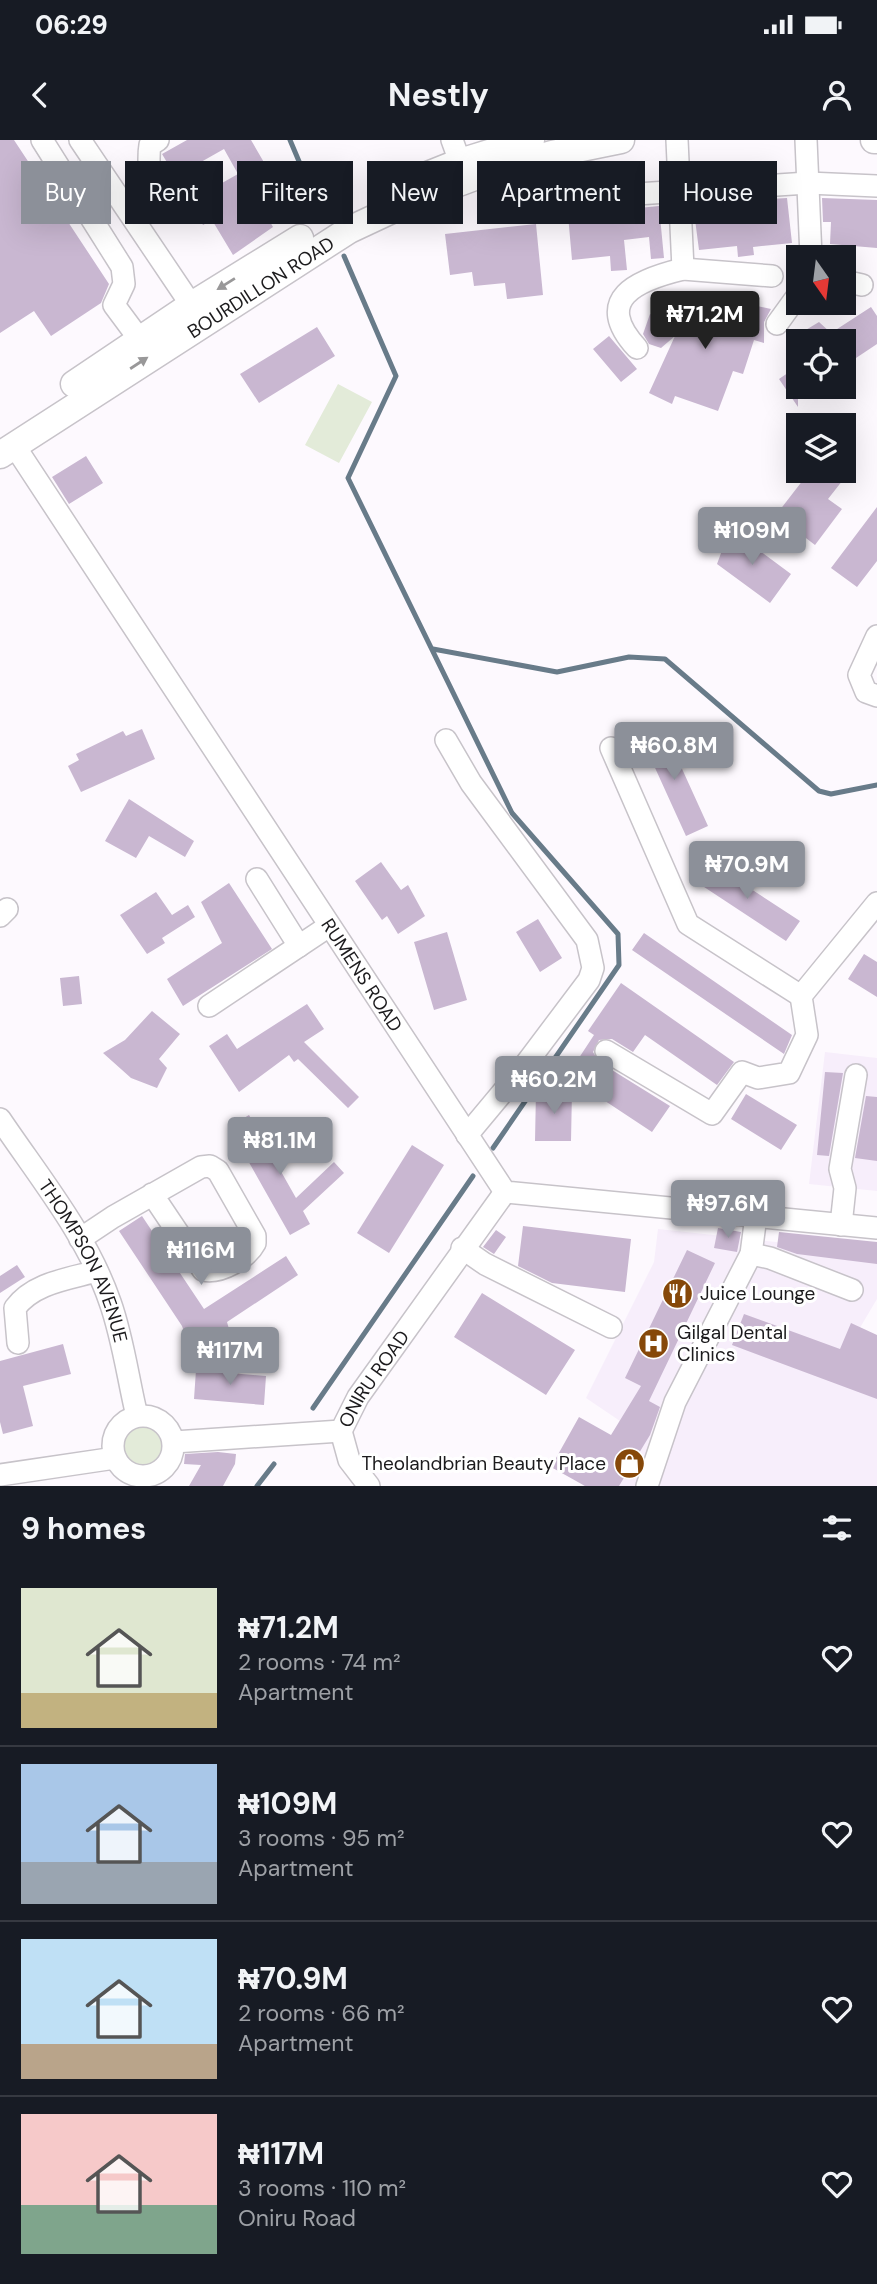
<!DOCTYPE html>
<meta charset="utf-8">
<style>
body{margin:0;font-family:"DM Sans",sans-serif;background:#20242c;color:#f1f3f6;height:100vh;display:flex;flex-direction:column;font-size:26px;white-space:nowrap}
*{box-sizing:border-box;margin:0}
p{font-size:23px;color:#9ea1a6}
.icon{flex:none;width:38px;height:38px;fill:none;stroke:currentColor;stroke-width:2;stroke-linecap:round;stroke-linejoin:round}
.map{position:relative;height:1346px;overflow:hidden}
.details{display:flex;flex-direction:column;background:#171b24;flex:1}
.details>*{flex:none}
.banner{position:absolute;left:21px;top:21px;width:836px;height:63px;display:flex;gap:14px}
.needle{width:46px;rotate:166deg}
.controls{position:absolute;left:786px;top:105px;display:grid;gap:14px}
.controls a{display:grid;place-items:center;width:70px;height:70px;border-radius:0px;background:#171b24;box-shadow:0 7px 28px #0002;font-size:35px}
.price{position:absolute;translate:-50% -60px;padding:0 16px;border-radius:7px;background:#8c9099;color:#fff;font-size:23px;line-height:46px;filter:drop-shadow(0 2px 4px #0008)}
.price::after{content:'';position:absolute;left:50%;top:42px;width:21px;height:16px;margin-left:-10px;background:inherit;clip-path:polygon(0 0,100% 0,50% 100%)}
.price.current{background:#222;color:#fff}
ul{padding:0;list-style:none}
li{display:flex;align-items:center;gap:21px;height:175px;padding:0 21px}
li+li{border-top:2px solid #363941}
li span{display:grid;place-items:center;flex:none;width:196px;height:140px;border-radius:0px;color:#555}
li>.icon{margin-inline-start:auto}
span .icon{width:84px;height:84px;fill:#fffc;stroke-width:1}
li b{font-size:30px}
h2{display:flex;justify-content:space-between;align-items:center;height:84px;padding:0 21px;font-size:30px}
.tag{padding:0 24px;border-radius:0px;background:#171b24;box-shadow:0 7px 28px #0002;font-size:24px;line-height:63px}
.tag.current{background:#8c9099;color:#fff}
.status{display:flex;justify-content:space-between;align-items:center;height:49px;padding:0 35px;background:#171b24;direction:ltr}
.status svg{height:19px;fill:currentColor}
header{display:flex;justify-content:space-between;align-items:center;height:91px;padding:0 21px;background:#171b24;font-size:32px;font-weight:700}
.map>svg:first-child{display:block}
</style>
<div class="status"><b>06:29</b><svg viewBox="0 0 49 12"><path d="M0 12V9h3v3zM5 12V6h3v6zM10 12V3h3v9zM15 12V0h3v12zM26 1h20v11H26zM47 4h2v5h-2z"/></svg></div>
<header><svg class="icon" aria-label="back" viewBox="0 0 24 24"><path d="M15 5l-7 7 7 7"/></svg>Nestly<svg class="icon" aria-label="person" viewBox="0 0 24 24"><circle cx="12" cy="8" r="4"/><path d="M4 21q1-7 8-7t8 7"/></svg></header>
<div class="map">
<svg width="877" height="1346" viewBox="0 0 877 1346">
<rect width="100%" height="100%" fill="#fdf9fe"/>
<path fill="#f7eefb" d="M825,912l52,6v133l-68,-7z
M658,1089l219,24v46l-38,64 38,17v106h-294l37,-65 -34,-23 68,-136z"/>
<path fill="#e3ebd9" d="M338,244l34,18 -33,61 -34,-18z
M122 1306a22 22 0 1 1 44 0a22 22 0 1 1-44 0Z"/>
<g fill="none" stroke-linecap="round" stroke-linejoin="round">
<path stroke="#687b89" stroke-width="5" d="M290,0l27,64
M344,116l52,120 -48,102 164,335 106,121 1,31 -126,183
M433,509l124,23 72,-15 36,2 154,132 12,3 46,-9
M313,1268l160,-232
M257,1346l17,-22"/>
</g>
<path fill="#c9b7d1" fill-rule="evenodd" d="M0,0h14l95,144 -8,19 -50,33 -17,-25 -34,22z
M187,0h64l25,43 -21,12 18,32 -40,28 -21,-35 -9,5 -13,-24 -16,8 -10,-19v-4l13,-7 -15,-25zM224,9l14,25 -23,13 -14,-25z
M787,58l5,45 -39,4 1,8 -16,2 -1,-11 -38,4 -6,-46z
M822,58l55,2v48l-47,-4 1,-22h-8z
M659,66l5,52 -13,1 -2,-22 -25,3 3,30 -16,1 -1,-15 -38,4 -4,-45z
M536,84l7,71 -36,4 -2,-16 -31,3 -2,-14 -22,3 -5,-41z
M724,159l47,10 -7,13v21l-10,-3 -11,34 -10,-3 -15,40 -43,-15 -3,8 -23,-11 26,-57 -14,12 -12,-4 -6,-10 7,-20 36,11 6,-20 28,9z
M871,167l6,9v28l-33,22v-25h-34l-6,-10 15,-9 12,11z
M317,187l18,29 -76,47 -19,-29z
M609,196l28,33 -16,13 -28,-33z
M798,226v41l-19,-28z
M86,316l17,27 -34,21 -17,-27z
M810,331h40l-22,28 14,10 -27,36 -39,-30z
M877,367v54l-20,26 -26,-19z
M730,389l61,45 -21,29 -53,-39z
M663,587l45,99 -22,10 -45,-99z
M142,589l13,30 -74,33 -13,-26 11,-6 -3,-6 47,-23 3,5z
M129,659l65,42 -9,16 -36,-21 -13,22 -31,-17z
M708,721l92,60 -14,20 -91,-60z
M381,722l20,28 7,-5 17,31 -27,18 -11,-18 -5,4 -27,-39z
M229,743l43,66 -89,57 -16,-27 55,-36 -21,-41z
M156,752l16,23 16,-10 7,12 -33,21 3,5 -18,11 -27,-39z
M538,779l24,39 -22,14 -24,-40z
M447,792l20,68 -33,10 -20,-68z
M644,793l148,102 -8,19 -152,-104z
M864,814l13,8v35l-29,-18z
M79,836l3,28 -19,2 -3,-28z
M621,843l113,79 -17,23 -72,-50 -12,17 -21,-13 -13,1 -6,12 6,10 71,44 -18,26 -62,-41h6l-27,-18 25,-38 -6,-4z
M307,864l17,25 -20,13 55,55 -11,11 -50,-49 -4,3 -5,-7 -50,37 -30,-46 18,-12 10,15z
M152,871l28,23 -21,25 8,9 -10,20 -26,-10 -28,-25 22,-13z
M825,932l18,1 -14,83 -12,-1z
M536,951h36l-1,50h-36z
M746,954l51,31 -16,25 -50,-31z
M866,956l11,1v64l-22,-3z
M249,975l47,83 38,-36 10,11 -41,38 7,13 -20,11 -61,-108z
M412,1005l32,20 -55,88 -32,-20z
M142,1076l62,93 82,-53 12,19 -71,47 7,25 -17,5 -7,-24 -23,12 -5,-14 -63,-95z
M523,1086l108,13 -6,53 -73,-9 -34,-17z
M718,1088l23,4 -4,20 -23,-4z
M496,1090l10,7 -12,17 -11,-7z
M779,1092l98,10v22l-80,-10 -20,-7z
M687,1110l28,13 -66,138 11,6 -10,28 -31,51h-34l-34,-19 28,-50 32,18 30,-49 -16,-8z
M17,1125l8,12 -25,16v-17z
M482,1153l93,57 -29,45 -92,-58z
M744,1174l96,35 11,-26 26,12v64l-145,-54z
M63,1204l8,30 -48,12 10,40 -30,8 -3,-12v-61z
M196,1230l70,6 -2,29 -70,-6z
M218,1312l18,2 -1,10 -12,22h-34l12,-21 -17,-1 1,-10z"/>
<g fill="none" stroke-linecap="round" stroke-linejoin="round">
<defs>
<g id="minor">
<path d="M42,0l80,127 2,17 -10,21 26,35"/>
<path d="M80,0l120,178"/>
<path d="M452,0l8,22"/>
<path d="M806,0l5,117"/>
<path d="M575,58l233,-15 69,3"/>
<path d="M150,72c4,-23 -4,-44 0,-67l8,-5"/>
<path d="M683,129l89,7"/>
<path d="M844,141l18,4"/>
<path d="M777,184l21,-29"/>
<path d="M637,208c-45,-49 0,-68 46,-79l-6,-129"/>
<path id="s1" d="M14,305l491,747 372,36"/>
<path d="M877,496l-18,39 7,17 11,4"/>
<path d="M446,600l25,43 116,157 6,28 -4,12 -67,89 -55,66"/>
<path d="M611,608l77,176 113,72"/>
<path d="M257,739l42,67"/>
<path d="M0,776l7,-7"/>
<path d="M209,866l120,-80"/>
<path d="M606,911l106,63 30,-42 16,6 31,-5 18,-38 -6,-39 76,-93"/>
<path id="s2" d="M0,979c39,58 87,116 110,183 13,36 18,77 27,114"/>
<path d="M841,1085l4,-37 -5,-19 16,-94"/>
<path d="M80,1099l33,-22 88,-50 9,-1 8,5 37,65v7c-8,15 -34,31 -52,27l-51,-76"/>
<path d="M462,1108l23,16 126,63"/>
<path d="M751,1114l19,4 82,32"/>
<path d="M18,1203l-3,-35c18,-25 53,-29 82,-37"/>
<circle cx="143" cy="1306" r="30"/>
<path d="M341,1291l8,29 20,26"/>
<path id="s3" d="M174,1302l167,-11 17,-34 147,-205"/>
<path d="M0,1335l115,-17"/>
<path d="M647,1346l28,-84 76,-148 5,-38"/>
</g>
<g id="major">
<path d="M874,0h3"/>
<path d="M400,46l60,-24 71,-22"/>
<path d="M74,244l116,-78 110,-68"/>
<path id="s4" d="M0,315l349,-225 64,-30 67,-25 72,-21 69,-14"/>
</g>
</defs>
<use href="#minor" stroke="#c7c3c9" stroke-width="24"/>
<use href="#major" stroke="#c7c3c9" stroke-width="29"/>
<use href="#minor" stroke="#fff" stroke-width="21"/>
<use href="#major" stroke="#fff" stroke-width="26"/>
</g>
<defs><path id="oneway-solid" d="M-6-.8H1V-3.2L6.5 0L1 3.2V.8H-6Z" transform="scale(1.75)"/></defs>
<g fill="#999899">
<use href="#oneway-solid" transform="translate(226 144) rotate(148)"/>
<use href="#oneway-solid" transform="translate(139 223) rotate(-33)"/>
</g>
<defs>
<symbol id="restaurant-disc" viewBox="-11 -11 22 22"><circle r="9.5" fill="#864809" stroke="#fff"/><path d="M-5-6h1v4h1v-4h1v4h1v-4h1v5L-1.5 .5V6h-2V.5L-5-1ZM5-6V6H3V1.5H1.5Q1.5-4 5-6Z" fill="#fff"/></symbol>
<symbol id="hospital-disc" viewBox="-11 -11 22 22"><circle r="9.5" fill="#864809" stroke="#fff"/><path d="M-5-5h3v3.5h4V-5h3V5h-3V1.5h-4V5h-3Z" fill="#fff"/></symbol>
<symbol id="shop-disc" viewBox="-11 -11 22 22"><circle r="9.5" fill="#864809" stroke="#fff"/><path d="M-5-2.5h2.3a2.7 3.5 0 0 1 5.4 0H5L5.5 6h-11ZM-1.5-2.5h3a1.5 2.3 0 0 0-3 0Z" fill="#fff"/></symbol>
</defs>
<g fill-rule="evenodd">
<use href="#restaurant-disc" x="660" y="1136" width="35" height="35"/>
<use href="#hospital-disc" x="636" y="1186" width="35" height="35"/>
<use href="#shop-disc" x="612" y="1306" width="35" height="35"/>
</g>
<g text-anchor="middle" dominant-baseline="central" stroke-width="6" stroke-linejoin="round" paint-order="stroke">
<g font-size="19" fill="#1c1b1d" stroke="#fff">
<text stroke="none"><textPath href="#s4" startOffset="310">BOURDILLON ROAD</textPath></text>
<text stroke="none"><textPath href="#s1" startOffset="634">RUMENS ROAD</textPath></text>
<text stroke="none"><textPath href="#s2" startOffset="166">THOMPSON AVENUE</textPath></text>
<text stroke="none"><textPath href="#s3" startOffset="229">ONIRU ROAD</textPath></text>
</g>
<g font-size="19" fill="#1c1b1d" stroke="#fff" text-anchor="start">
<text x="700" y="1153">Juice Lounge</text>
<text x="677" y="1192">Gilgal Dental<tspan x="677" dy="22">Clinics</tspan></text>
<text x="606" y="1323" text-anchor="end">Theolandbrian Beauty Place</text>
</g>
</g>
</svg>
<div class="controls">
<a><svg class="needle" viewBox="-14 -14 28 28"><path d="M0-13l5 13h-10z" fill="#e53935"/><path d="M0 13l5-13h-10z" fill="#9ea1a6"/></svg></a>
<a><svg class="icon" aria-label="locate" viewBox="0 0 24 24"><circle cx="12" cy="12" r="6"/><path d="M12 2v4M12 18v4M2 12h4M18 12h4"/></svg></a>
<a><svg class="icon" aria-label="layers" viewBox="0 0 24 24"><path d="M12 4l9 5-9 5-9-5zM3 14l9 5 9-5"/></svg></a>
</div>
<b class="price current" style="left:705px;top:211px">₦71.2M</b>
<b class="price" style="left:752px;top:427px">₦109M</b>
<b class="price" style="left:674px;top:642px">₦60.8M</b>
<b class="price" style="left:747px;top:761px">₦70.9M</b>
<b class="price" style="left:554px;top:976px">₦60.2M</b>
<b class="price" style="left:280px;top:1037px">₦81.1M</b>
<b class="price" style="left:728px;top:1100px">₦97.6M</b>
<b class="price" style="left:201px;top:1147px">₦116M</b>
<b class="price" style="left:230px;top:1247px">₦117M</b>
<div class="banner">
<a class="tag current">Buy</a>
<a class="tag">Rent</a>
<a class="tag">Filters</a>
<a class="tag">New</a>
<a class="tag">Apartment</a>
<a class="tag">House</a>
</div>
</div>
<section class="details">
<h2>9 homes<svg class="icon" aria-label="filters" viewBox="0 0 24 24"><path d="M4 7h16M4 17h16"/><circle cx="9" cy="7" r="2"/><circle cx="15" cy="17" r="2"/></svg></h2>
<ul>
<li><span style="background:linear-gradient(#dfe7d0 75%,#c2b280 0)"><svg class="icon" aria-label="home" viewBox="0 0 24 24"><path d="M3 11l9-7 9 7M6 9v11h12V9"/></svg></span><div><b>₦71.2M</b><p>2 rooms · 74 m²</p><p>Apartment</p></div><svg class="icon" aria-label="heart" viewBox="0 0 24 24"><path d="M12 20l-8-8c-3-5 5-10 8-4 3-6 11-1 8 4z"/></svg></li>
<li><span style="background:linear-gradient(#a9c7e8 70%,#9aa5b1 0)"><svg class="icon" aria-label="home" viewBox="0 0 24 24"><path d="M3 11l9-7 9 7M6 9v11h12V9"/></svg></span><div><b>₦109M</b><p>3 rooms · 95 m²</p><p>Apartment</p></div><svg class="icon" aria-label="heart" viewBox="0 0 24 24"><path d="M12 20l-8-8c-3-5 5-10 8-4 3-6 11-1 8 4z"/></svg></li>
<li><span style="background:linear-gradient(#bfe0f5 75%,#b9a48a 0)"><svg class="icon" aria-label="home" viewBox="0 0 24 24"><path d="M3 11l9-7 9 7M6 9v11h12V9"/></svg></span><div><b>₦70.9M</b><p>2 rooms · 66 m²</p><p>Apartment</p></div><svg class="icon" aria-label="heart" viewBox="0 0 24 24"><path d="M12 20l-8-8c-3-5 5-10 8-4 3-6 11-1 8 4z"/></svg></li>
<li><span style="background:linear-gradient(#f6c9c9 65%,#7fa58c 0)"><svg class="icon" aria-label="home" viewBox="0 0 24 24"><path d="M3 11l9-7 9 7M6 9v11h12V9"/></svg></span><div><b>₦117M</b><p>3 rooms · 110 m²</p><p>Oniru Road</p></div><svg class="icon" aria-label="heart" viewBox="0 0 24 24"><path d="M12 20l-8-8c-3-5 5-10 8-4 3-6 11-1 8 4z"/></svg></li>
</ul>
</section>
